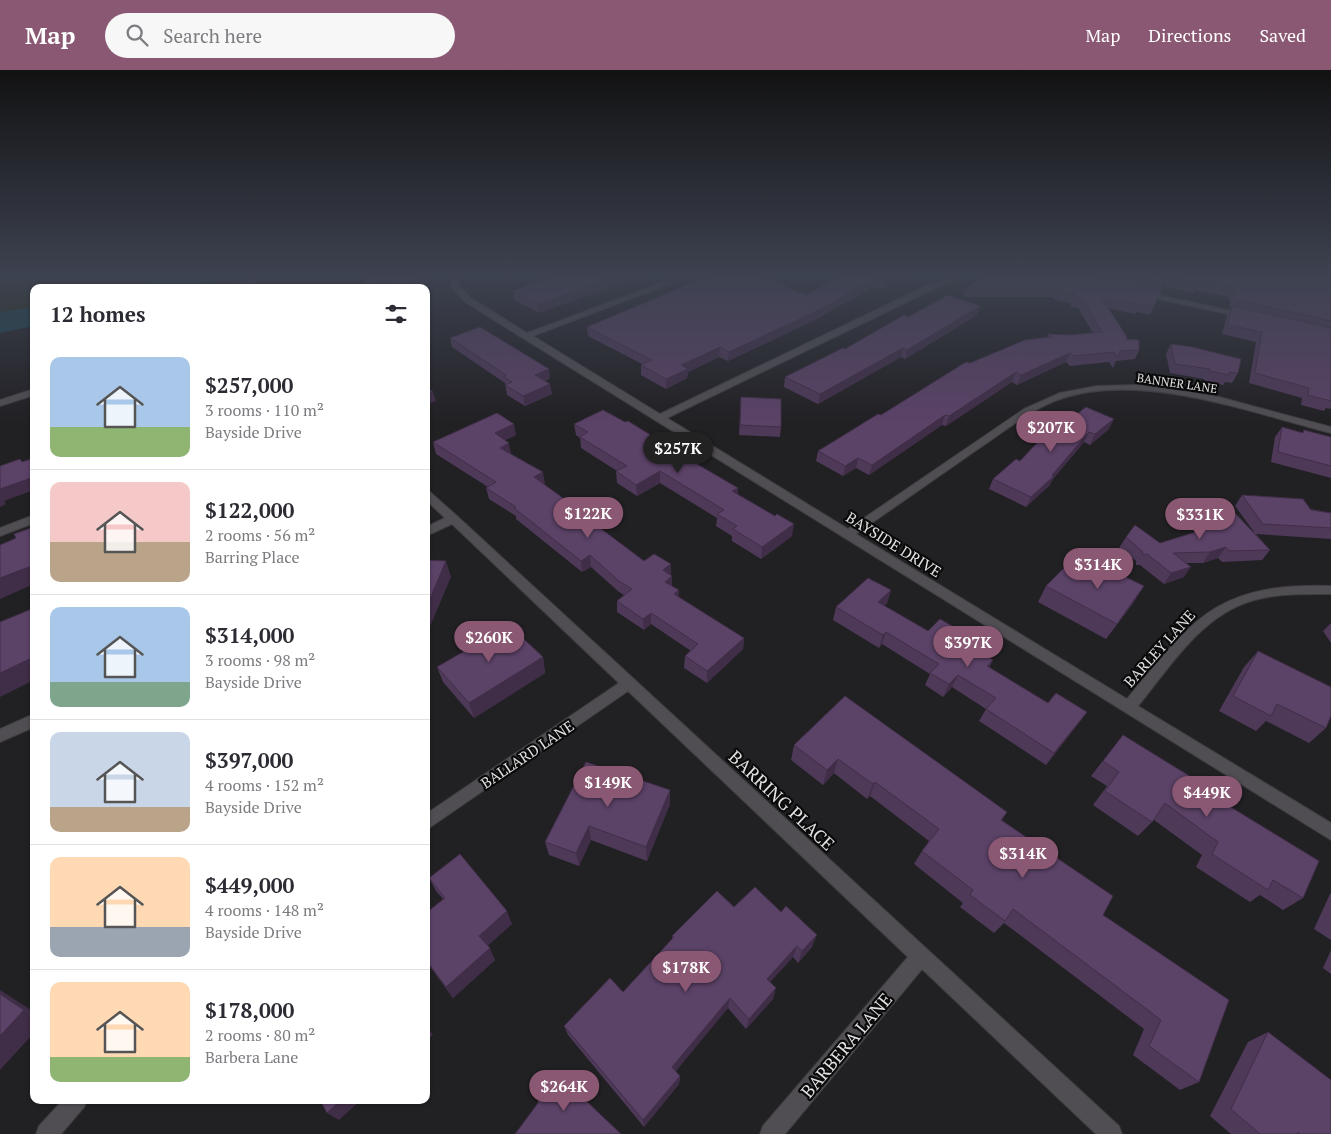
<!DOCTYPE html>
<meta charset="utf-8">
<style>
body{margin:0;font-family:"PT Serif",serif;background:#f7f7f7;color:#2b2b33;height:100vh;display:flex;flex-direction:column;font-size:19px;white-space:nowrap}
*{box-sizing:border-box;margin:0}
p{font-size:16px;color:#7c7c81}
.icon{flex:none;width:28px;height:28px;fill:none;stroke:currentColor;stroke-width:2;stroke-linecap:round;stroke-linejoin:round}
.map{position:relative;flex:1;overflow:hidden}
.sheet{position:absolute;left:30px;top:214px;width:400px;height:820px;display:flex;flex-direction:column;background:#fff;border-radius:10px;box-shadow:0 1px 4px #0004}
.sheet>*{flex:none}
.price{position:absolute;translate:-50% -42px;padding:0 11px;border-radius:18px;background:#8a5872;color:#fff;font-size:16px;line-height:32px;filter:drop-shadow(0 1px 2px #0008)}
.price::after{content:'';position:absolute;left:50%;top:30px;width:15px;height:11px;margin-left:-8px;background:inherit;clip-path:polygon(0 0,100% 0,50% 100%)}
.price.active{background:#222;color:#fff}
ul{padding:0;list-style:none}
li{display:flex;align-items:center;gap:15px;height:125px;padding:0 20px}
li+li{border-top:1px solid #e1e1e2}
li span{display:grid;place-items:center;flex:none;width:140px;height:100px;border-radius:10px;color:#555}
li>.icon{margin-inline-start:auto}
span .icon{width:60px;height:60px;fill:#fffc;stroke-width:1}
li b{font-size:21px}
h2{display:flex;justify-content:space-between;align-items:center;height:60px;padding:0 20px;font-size:21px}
header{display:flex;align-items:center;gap:30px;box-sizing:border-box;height:70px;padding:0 25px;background:#8a5872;color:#fff}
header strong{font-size:24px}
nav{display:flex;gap:28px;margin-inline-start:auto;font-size:18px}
.search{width:350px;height:45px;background:#f7f7f7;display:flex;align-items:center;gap:12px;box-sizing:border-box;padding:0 18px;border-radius:28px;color:#7c7c81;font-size:19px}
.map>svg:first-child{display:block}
</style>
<header>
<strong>Map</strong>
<div class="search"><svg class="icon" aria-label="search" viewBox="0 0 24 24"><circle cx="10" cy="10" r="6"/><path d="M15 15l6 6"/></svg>Search here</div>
<nav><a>Map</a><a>Directions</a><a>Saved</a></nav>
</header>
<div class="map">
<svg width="1331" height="1064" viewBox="0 0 1331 1064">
<rect width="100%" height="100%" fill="#212023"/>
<path fill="#242e12" d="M0,204h177l-41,13 -102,1v19l-34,5z"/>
<path fill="#15474e" d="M177,204h57l-42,13h-56z
M34,237v19l-34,7v-21z"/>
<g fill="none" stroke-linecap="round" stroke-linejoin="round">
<defs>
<path id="minor" d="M453,204h8l-2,12 12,12 56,35 158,-59h10l-162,62 127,78 270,-130 25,-8 28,-2 -27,6 -20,8 -269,130 181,111 176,-120 36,-16 37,-7 39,-1 41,5 42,7 112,30v6c-80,-20 -186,-61 -268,-35 -31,10 -58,33 -85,51 -40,28 -81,56 -122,85l271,165c68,-82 90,-116 204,-113v8c-26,0 -54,-1 -80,7 -50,15 -81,66 -113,105l193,117v17l-866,-538 -14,-16z
M1140,221l106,23 4,2 -4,2 -106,-23z
M34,319v6l-34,11v-6z
M426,421l4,1 27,24 662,610 3,8h-26l-174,-165 -137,165h-25l3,-8 145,-169 -280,-266 -202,139v-16l193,-131 -167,-159 -26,12v-9l19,-9 -19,-18z
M34,445v8l-34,13v-8z
M34,644v13l-34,15v-13z
M63,1030h24l-3,7 -23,27h-25l3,-8z"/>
</defs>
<use href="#minor" stroke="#3e3d40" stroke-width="2"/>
<use href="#minor" fill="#504e52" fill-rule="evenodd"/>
</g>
<path fill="#4e3959" d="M368,204h59l-4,14h-58l-1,-4z
M557,204h91l-109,39 -25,-13 -1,-9 45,-16z
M843,204h66l-28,16 -8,-3 -58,33 -87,41 -9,-4 -31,15 -1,6 -21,11 -25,-14v-10l1,-1 -54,-28 -1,-9 183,-47 36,15z
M1046,204h285v135l-5,-1 -2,3 -23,-6 1,-7 -53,-15 7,-41 -34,-8 5,-19 4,-7h-2l2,-8h-2v-3l-34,-7 -1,3 -31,-7 -13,29 -14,-3 -1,2 -27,-6 18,31 13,11 -4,9 -19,2 -3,7 -4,-6 -39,4 -4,-4 -49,23 -5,-3 -66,44 -4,-1 -73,50 -13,-7 -13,8 -27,-15 2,-10 63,-36 89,-52 77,-26 1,-3 22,1 23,-2 -15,-25 -7,-1v-4l-17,-3v-3h-91l3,-9 79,-13z
M980,236l-3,9 -72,44 -4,-2 -83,47 -34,-17 1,-10 60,-28 63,-32z
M450,268l100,40 -5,3 7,13 -27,12 -18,-11 -2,-12 -53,-36z
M1171,274l67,29 -6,10 -7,-1 -2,3 -19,-5v-1l-34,-6 -4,-19z
M741,327l40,30 -1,10 -41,-2z
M625,352l61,35v1l52,30 -1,6 55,42 -31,23 -29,-18v-5l-16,-10 1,-8 -57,-35 -23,13 -20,-13 -1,-12h1l-36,-23 -1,-10 -4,-3 -2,-11z
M1282,357l20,6 2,-3 27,7v41l-60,-16 4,-25z
M1109,359l-19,16 -6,-3 -31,37 -4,7 -23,21 -37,-18 4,-10 27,-18 36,-31z
M516,365l-11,5 6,14 34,30h-1l35,28 65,49 28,15v10l7,12 65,40 -1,11 -36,34 -23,-15 1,-12 6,-5 -40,-27 -7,6 -27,-18v-11l7,-6 -5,-3 -28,-25 -9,5 -66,-53v-3l-27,-17 -3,-11 2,-1 -52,-33 -3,-12z
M1242,425l89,18v26l-75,-5 14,16 -8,10 -40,2 -4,-4 -15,5h-17l-2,14 -20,7 -24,-19h-4v-4l-17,-13 7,-11 34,6 36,-11 -8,-9 7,-10 59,19 -19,-26z
M1046,516l88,16 -28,37 -68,-37z
M891,520l-4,13 -3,3 44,25 35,11 30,18 -4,7 59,36 39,9 -9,12 -32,41 -67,-44 7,-12 -34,-22 -9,10 -18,-12 5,-11 -48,-30 -3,4 -46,-28 3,-13z
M1331,553v20l-8,-12z
M1258,581l68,77 -17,15 -43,-22 -10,10 -37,-20 25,-44z
M543,587l2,16 -71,45 -31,-36 -6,-15z
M1123,665l70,49 110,114 -20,12 -23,-15 -10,7 -54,-35 6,-12 -48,-35 -16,16 -45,-31 14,-19 -16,-10z
M794,675l213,67 -5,8 101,95 96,167 -19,8 -47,-35 11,-26 -140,-106 -10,10 -34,-26 3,-4 -49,-39 8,-13 7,-10 -59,-45 -3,3 -33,-26 -11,12 -32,-25z
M670,720v14l-23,57 -56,-21 -12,26 -30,-11 -4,-13z
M429,808l83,46 -25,22 8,14 -42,38 -27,-37v-48l17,-14 -7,-8z
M1331,823v47l-17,-11 16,-35z
M734,837l78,40 -14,16 -5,-6 -23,25 3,17 -27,30 -18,-21 -53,63 5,5 -1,8 -35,43 -76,-92 -4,-9 59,-34 49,-53v-3z
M1331,880v24l-8,-6z
M1268,962l63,102h-100l-21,-18 38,-74z"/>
<path fill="#402e48" d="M422,204h5l-4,14h-1l-2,-6z
M623,204h25l-109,39 -1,-9z
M764,204h17l-21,11 1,-9z
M895,204h14l-28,16 2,-9z
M874,209l-1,8 -58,33 -87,41 1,-9z
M980,236l-3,9 -72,44 2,-9z
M720,277l-1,10 -31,15 -1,6 -21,11v-10l15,-14z
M903,278l-2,9 -83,47 2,-10z
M1070,283l-4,9 -49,23 4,-10z
M549,299l1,9 -14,6 -1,-9z
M1016,302l-4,10 -66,44 3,-10z
M550,314l2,10 -27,12 -2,-10z
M433,322l3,9 -10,4v-11z
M945,345l-3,10 -73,50 3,-10z
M1114,349l-5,10 -19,16 5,-11z
M514,354l2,11 -19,9 -2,-11z
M1089,362l-5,10 -31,37 -4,7 -23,21 5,-10 21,-22z
M509,373l2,11 -11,-6z
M858,388l-2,10 -13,8 2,-10z
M660,401v12l-23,13 -1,-11z
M543,402l2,12 -9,5 -2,-12z
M34,407v13l-30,11 2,3 -6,3v-18z
M738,418l-1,12 -5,-9z
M794,454l-2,12 -31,23 1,-12z
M1226,477l-8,11 -15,5 7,-11z
M590,485l1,12 -9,5 -1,-11z
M446,491l5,16 -25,59v-28z
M671,494v11l-8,-5z
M34,495v19l-34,15v-21z
M1191,497l-7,10 -20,7 7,-11z
M672,506v11l-7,-5z
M1144,516l-10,16 -28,37 11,-15z
M679,520v12l-5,-8z
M891,520l-4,13 -13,12 4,-13z
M651,543v11l-7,6 -1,-11z
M886,562l-4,12 -3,4 4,-13z
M966,564l-6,13v-7z
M744,568l-1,11 -36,34v-12z
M34,587v23l-34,17v-24z
M543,587l2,16 -71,45 -5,-15z
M958,605l-6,12 -9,10 6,-13z
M1087,642l-9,12 -32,41 8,-12z
M838,689l-4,14 -11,12 4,-15z
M875,712l-5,14 -3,3 6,-15z
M670,720v14l-23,57 -1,-14z
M589,756l2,14 -12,26 -3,-13z
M507,841l5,13 -27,24 -6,-12z
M817,865l-5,12 -14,16 4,-12z
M797,876l-4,11 -29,32 3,-10z
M490,878l5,12 -42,38 -7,-11z
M776,918l-3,11 -27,30 3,-10z
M0,920l34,22v21l-34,37z
M730,928l-2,10 -56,68v-9z
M426,954l7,11 -7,6z
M680,1006l-1,8 -35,43 -1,-7z
M341,1030h20l-22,20 -12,-7z"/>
<path fill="#5b4267" stroke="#402e48" d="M368,204h54l-2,8 -56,2z
M560,204h63l-85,30 -25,-13z
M713,204h51l-3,2 45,19 37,-21h52l-12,7 -9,-2 -57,32 -88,41 -9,-5 -39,18 7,4 -22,10 -25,-14 11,-5 -65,-33z
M989,204h56l2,4 1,-4h35l78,16 -7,16 -13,-3 -1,2 -39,-8 26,40 -1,2 13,1v10l-19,1 -2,7 -4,-6 -40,4 -4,-3 -49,22 -5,-3 -67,44 -4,-1 -73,50 -14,-7 -13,8 -27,-15 60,-37 3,1 85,-53 4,1 55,-23 27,-3 -4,-3 22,1 32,-3 -21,-34h-6v-4l-18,-3 1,-3h-92z
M1123,204h208v47l-97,-22 2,-8h-2v-3l-34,-7 -2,3 -31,-7 -3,6z
M255,209l1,9h-19v-6z
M948,225l32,11 -73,44 -4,-2 -83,46 -35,-17 58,-29 2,1 40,-23 19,-11 4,2z
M1232,236l99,22v73l-23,-6 1,-7 -54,-15 7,-41 -34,-7z
M480,257l69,42 -14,6 15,9 -27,12 -18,-11 7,-3 -8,-5 2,-2 -56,-37z
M1171,274l21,3 49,12 -3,14 -9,-1v3l-19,-4v-2l-35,-5z
M426,317l7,5 -7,2z
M741,327l40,2v28l-41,-2z
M1086,337l28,12 -19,15 -6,-2 -37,43 2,1 -23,21 -38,-18 23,-20 4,2 31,-33 5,2z
M603,340l22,12 3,-1 58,36h-1l53,31 -6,3 43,25 2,-2 17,10 -32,23 -29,-18 4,-3 -20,-12 7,-4 -64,-39 -24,14 -20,-14 11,-5 -47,-29 8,-5 -14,-8z
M497,343l17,11 -19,9 14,10 -9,5 43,24 -9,5 44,32 -2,1 68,51 10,-7 17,10 -8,6 9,6 -7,6 14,8 -5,4 70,44 -37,33 -22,-15 13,-12 -47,-31 -8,6 -26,-18 15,-12 -13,-8 -29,-26 -9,6 -67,-53 2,-1 -30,-19 10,-6 -63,-40z
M1282,357l21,6 1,-3 27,7v29l-53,-14z
M34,388v19l-34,12v-23l20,-7 2,3z
M1242,425l61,4 8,11 20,3v15l-68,-4z
M1234,442l36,38 -41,1 -3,-4 -16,5 -37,1 18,14 -20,6 -24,-19 -4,1 -1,-4 -16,-14 9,-12 25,18 49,-15 -14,-15z
M34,457v38l-34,13v-33l16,-7 -2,-4z
M426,490l20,1 -20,47z
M1095,492l49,24 -27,38 -71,-38 19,-19 17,9z
M868,508l23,12 -13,12 50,29 12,-12 26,15 -6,6 33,20 -6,6 61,37 8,-10 31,19 -33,41 -68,-44 10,-11 -38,-23 -9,9 -19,-11 9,-9 -53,-32 -3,3 -47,-28z
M34,538v49l-34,16v-51z
M509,555l34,32 -74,46 -32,-36z
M1258,581l73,36v29l-5,12 -49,-24 -6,12 -38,-20z
M845,626l162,116 -6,8 112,76 -10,19 126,85 -30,82 -50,-36 12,-26 -148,-111 -8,12 -35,-26 3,-5 -51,-39 17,-22 -64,-47 -2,2 -35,-25 -11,11 -33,-25z
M1123,665l73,45 -3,4 126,77 -16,37 -30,-18 -5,10 -56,-36 6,-12 -53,-39 -13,19 -47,-31 14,-19 -16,-11z
M586,692l84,28 -24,57 -57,-21 -13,27 -31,-11z
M460,784l47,57 -28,25 11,12 -44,39 -20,-27v-47l19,-15 -16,-20z
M755,817l26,25 5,-6 31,29 -15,16 -5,-5 -30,33 9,9 -27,31 -19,-21 -58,69 8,9 -37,44 -79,-94 46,-48 13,14 51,-55 -2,-1 45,-45 17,16z
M0,924l24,16 -24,26z
M1268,962l63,48v54h-31l-2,-2 -1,2h-37l-29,-25z
M558,1004l63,60h-106l23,-31v-11l9,-16z
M320,1030h21l-14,13z"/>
<linearGradient id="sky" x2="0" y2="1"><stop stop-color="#121213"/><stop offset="0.58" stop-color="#3d4250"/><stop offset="1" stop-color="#3d4250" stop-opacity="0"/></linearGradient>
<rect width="1331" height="353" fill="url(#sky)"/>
<g text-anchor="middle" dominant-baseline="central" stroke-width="4.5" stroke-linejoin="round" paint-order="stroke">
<g font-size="12" fill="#e2e1e3" stroke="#0a0a0b">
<text transform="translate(1177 313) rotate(8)">BANNER LANE</text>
</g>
<g font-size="15" fill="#e2e1e3" stroke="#0a0a0b">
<text transform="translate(894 474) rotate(32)">BAYSIDE DRIVE</text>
<text transform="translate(1159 578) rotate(-48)">BARLEY LANE</text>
<text transform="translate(527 684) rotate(-34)">BALLARD LANE</text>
</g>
<g font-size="18" fill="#e2e1e3" stroke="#0a0a0b">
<text transform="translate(782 730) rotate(43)">BARRING PLACE</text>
<text transform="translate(846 975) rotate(-50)">BARBERA LANE</text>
</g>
</g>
</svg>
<b class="price" style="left:1051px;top:383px">$207K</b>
<b class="price active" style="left:678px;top:404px">$257K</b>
<b class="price" style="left:588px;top:469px">$122K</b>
<b class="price" style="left:1200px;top:470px">$331K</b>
<b class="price" style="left:1098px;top:520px">$314K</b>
<b class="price" style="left:489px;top:593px">$260K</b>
<b class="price" style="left:968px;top:598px">$397K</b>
<b class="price" style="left:608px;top:738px">$149K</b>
<b class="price" style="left:1207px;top:748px">$449K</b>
<b class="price" style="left:1023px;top:809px">$314K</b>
<b class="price" style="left:686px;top:923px">$178K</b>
<b class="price" style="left:564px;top:1042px">$264K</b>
<section class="sheet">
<h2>12 homes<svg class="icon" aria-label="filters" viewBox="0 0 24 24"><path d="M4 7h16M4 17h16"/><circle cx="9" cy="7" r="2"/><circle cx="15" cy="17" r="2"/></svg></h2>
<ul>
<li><span style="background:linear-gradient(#a9c7e8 70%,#8fb573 0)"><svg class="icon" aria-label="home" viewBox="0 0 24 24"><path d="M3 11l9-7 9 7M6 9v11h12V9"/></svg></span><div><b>$257,000</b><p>3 rooms · 110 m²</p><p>Bayside Drive</p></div></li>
<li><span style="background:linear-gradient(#f6c9c9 60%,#b9a48a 0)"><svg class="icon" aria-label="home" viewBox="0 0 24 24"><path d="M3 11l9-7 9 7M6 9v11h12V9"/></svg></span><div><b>$122,000</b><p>2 rooms · 56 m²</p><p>Barring Place</p></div></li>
<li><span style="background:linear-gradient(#a9c7e8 75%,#7fa58c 0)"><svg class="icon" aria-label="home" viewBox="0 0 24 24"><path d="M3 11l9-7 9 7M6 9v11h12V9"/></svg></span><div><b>$314,000</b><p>3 rooms · 98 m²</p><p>Bayside Drive</p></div></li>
<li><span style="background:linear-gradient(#c9d6e8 75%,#b9a48a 0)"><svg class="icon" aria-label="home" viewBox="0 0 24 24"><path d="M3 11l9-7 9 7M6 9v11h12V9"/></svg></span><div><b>$397,000</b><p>4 rooms · 152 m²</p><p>Bayside Drive</p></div></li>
<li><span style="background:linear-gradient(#ffd9b3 70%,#9aa5b1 0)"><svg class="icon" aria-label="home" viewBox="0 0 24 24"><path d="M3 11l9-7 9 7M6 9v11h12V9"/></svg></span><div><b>$449,000</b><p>4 rooms · 148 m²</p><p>Bayside Drive</p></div></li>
<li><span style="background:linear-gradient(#ffd9b3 75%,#8fb573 0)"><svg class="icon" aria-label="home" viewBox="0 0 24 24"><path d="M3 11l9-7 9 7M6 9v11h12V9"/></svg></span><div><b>$178,000</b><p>2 rooms · 80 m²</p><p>Barbera Lane</p></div></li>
</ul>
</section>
</div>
